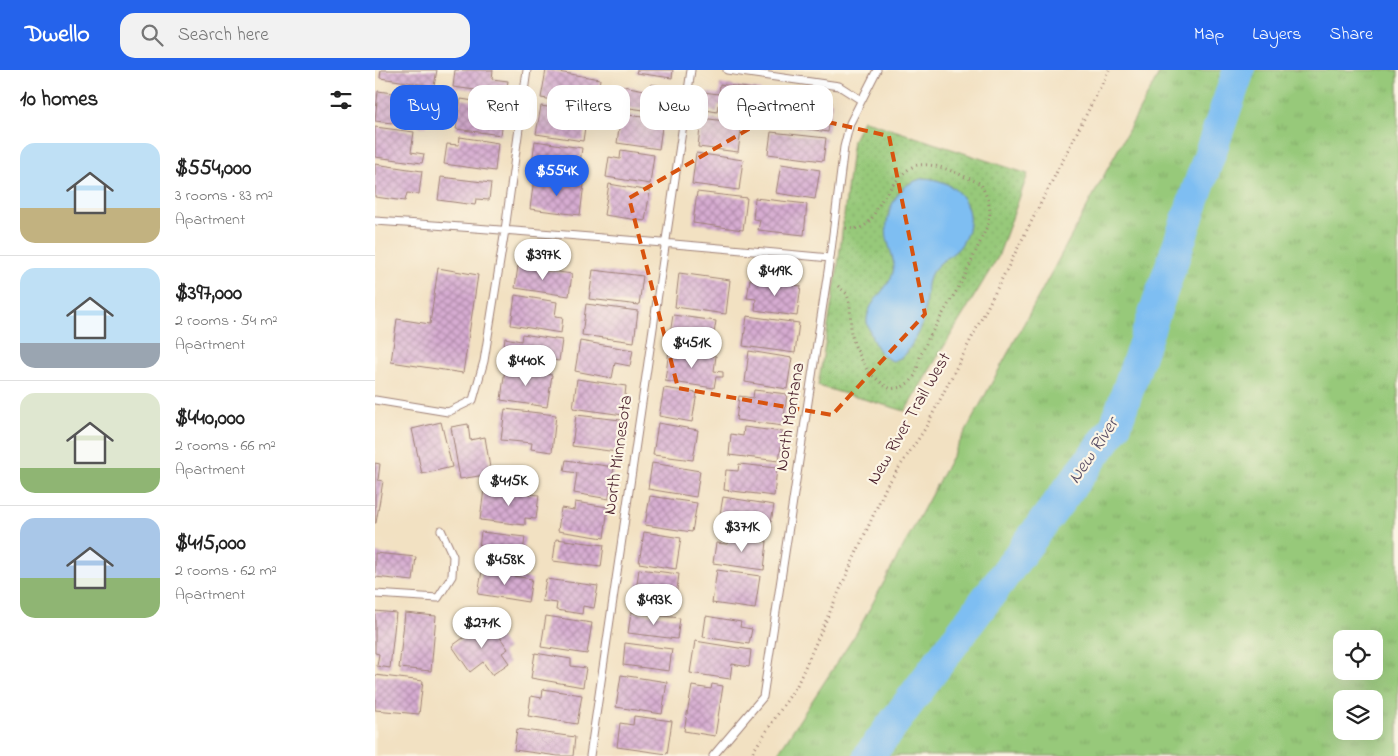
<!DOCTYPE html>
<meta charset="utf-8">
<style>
body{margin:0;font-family:"Indie Flower",sans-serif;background:#f2f2f2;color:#222;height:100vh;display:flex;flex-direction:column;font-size:19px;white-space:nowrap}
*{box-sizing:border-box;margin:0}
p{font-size:16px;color:#767676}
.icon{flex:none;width:28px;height:28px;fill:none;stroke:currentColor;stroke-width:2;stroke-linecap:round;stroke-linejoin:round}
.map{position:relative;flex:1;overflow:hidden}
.side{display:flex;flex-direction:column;background:#fff;width:375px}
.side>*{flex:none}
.banner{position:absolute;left:15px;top:15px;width:475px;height:45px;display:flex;gap:10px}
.buttons{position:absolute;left:958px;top:560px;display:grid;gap:10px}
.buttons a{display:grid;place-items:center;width:50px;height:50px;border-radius:10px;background:#fff;box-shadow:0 5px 20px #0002;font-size:25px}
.price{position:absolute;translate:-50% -42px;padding:0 11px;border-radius:18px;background:#fff;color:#222;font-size:16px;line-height:32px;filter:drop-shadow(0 1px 2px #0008)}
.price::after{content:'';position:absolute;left:50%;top:30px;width:15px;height:11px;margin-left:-8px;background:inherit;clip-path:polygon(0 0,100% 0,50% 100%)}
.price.active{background:#2563eb;color:#fff}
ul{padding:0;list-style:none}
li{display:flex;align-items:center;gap:15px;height:125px;padding:0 20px}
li+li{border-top:1px solid #e0e0e0}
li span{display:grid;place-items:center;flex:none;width:140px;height:100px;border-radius:15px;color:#555}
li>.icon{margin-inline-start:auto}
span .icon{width:60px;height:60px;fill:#fffc;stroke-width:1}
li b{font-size:21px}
h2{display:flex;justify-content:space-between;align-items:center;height:60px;padding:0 20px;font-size:21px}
.pill{padding:0 18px;border-radius:15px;background:#fff;box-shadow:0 5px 20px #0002;font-size:18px;line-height:45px}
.pill.active{background:#2563eb;color:#fff}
header{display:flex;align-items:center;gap:30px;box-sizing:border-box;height:70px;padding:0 25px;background:#2563eb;color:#fff}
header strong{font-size:24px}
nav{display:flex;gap:28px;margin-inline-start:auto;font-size:18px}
.search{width:350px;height:45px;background:#f2f2f2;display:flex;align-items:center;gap:12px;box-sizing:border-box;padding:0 18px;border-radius:15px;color:#767676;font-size:19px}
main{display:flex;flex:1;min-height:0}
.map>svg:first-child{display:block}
</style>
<header>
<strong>Dwello</strong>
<div class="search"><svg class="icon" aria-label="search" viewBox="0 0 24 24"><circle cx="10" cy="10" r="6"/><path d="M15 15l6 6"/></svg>Search here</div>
<nav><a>Map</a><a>Layers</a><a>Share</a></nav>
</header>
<main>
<section class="side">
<h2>10 homes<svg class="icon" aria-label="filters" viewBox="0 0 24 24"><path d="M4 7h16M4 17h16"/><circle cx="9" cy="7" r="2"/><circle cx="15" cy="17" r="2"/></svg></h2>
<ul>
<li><span style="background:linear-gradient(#bfe0f5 65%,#c2b280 0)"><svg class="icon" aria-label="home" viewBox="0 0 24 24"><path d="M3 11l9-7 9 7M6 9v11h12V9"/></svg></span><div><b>$554,000</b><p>3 rooms · 83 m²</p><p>Apartment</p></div></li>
<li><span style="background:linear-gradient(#bfe0f5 75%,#9aa5b1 0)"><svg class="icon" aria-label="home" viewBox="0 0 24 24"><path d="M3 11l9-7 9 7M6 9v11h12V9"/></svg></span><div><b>$397,000</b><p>2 rooms · 54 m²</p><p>Apartment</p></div></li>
<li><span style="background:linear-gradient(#dfe7d0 75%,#8fb573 0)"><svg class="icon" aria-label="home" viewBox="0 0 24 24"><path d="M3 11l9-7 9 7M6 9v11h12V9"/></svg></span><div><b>$440,000</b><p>2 rooms · 66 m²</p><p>Apartment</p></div></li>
<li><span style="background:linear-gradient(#a9c7e8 60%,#8fb573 0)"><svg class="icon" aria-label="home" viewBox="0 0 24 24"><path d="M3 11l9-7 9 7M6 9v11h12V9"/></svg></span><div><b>$415,000</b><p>2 rooms · 62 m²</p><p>Apartment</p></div></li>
</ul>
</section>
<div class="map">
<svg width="1023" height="686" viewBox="0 0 1023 686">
<defs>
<pattern id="grass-tufts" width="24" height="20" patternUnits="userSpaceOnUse" patternTransform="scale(1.25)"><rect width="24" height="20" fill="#97c97a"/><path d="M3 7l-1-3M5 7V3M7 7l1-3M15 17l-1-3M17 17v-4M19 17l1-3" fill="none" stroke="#84ac6a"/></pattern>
<pattern id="park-dots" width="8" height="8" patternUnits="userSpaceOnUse" patternTransform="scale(1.25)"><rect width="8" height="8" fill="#97c97a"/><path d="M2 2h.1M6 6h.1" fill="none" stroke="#84ac6a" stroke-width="1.8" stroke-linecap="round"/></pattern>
<pattern id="building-cross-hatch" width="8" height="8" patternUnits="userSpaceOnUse" patternTransform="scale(1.25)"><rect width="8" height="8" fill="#d6acd1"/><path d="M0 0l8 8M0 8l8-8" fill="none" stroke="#b08baa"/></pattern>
</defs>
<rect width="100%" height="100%" fill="#fcf5e5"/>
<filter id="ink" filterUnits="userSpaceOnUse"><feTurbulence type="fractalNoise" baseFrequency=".02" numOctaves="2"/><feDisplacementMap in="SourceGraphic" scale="10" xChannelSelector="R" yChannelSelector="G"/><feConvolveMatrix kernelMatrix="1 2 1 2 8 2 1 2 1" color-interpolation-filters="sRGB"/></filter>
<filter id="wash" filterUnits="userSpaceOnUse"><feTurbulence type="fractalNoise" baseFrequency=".0096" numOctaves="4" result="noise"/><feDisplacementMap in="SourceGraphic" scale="20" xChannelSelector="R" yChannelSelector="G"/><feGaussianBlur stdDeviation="1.12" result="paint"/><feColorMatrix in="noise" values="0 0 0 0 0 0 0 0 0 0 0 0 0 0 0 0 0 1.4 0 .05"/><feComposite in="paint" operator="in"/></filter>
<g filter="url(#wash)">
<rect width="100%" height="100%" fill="#f2e1c2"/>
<path fill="url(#grass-tufts)" stroke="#707452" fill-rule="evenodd" d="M786,0h237v686h-622l81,-124zM966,569h33v32h-33zM966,629h33v32h-33z"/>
<path fill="url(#park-dots)" stroke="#707452" d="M488,50l165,54 -30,83 -93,154 -87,-25 20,-120 15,-126z"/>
<path fill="#7ebef2" stroke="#646e8e" d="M548,108c35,1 58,32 40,64 -8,15 -26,17 -34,36 -3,5 -2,13 -3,19 -2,20 -2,30 -14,47 -7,11 -6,12 -19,17 -10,-3 -16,-11 -20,-21 -2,-6 -7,-16 -6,-22 2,-18 22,-29 26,-46 3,-11 -4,-23 -6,-34 -3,-16 5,-42 19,-52 5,-4 12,-6 17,-8z"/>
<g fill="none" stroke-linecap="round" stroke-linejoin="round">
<path stroke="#7ebef2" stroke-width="32" d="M494,686l246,-329 124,-357"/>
</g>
<g id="blocks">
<path fill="url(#building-cross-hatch)" d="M6,0h56l-3,16 -54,-8z
M80,0h38l-1,9 16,2 -3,19 -16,-3 1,-5 -37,-5z
M171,0l54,9 -4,28 -55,-9z
M262,0h36l-1,8 -36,-5z
M276,14l16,3 -2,16 -19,-3 -2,10 -29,-4 3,-21 32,6z
M345,14l41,6 -3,21 -40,-6 -1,7 -17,-3 3,-17 16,2z
M3,21l44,6 -3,21 8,1 -1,8 -51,-6z
M405,24l52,8 -4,30 -52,-8z
M86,29l44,7 -4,29 -45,-6z
M166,36l46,7 -4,28 -47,-7z
M246,44l42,6 -4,29 -42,-6z
M326,48l41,5 -4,29 -40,-5z
M0,57l39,5 -3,20 13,2 -2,9 -47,-6z
M396,62l55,6 -3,23 -55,-7z
M85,67l38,6 -3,28 -51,-7 3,-20 12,1z
M160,71l47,7 -3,22 -14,-2 -2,7 -32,-5z
M246,80l33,5 -4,29 -44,-7 3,-20 11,2z
M321,83l47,7 -4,30 -47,-6z
M0,94l47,7 -3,23 -12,-1 -2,8 -30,-4z
M406,94l39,6 -5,29 -39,-6z
M66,107l50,6 -2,17 -13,-1 -1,6 -37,-5z
M159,108l50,6 -4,31 -50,-6z
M234,114l41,7 -5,30 -41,-6z
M322,122l50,6 -4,32 -50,-7z
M380,128l52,6 -3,31 -46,-5 2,-10 -7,-1z
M143,196l54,8 -3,22 -54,-8z
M63,198l40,7 -15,98 -72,-11 6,-43 33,5z
M218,200l50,6 -4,29 -50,-6z
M304,203l51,7 -4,34 -51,-7z
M375,209l51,7 -4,30 -42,-6 1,-11 -9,-1z
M140,225l42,7 -2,14 8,1 -2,16 -50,-8z
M211,234l52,7 -4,31 -52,-7z
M298,245l43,6 -3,19 -43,-6z
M372,246l52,7 -4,30 -52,-7z
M147,264l40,6 -3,21 -56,-9 2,-14 16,3z
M205,271l53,9 -3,16 -15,-3 -3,15 -37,-7z
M294,280l47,6 -2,15 9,1v5h-7l-2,11 -49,-7z
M374,281l43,7 -5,31 -42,-7z
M130,298l47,7 -5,32 -46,-7z
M202,309l49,7 -3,29 -50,-7z
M289,318l33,5 -5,29 -33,-6z
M379,320l33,4 -4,32 -47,-6 3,-24 14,2z
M130,339l51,6 -4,37 -21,-3 1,-6 -31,-3z
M201,345l45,5 -4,32 -45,-6z
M66,352l11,45 -30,7 -10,-45z
M283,353l40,7 -5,30 -40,-5z
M93,354l2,16 15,-3 6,37 -31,5 -9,-52z
M369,357l39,5 -4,29 -50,-6 2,-21 12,2z
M191,390l48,7 -5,32 -35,-6 3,-20 -13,-2z
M0,393l5,1 -2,16 5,1 -7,42h-1z
M277,393l48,8 -4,26 -48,-8z
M364,394l38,4 -3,28 -50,-6 2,-20 12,1z
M109,419l55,6 -3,24 -11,-1v7l-45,-5z
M275,426l47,7 -5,29 -47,-7z
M348,427l51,8 -5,29 -51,-8z
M200,432l33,5 -4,31 -46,-7 3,-23 13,2z
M106,462l44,5 -4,31 -44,-6z
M269,462l37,6 -5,31 -37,-6z
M355,467l37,4 -3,29 -51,-7 3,-20 12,1z
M181,469l48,6 -3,22 -48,-6z
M0,483l41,4 -3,24 -38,-4z
M264,499l40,5 -4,31 -40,-6z
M342,500l43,6 -5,33 -43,-6z
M107,501l50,8 -4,23 -50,-8z
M171,509l52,7 -4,22 -11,-2 -1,8 -26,-4 1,-7 -15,-2z
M0,541l21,2 -6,55 -13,-2 2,-12 -4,-1z
M256,542l49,6 -3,21 -49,-6z
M30,543l31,3 -5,55 -32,-3z
M171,546l46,7 -5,31 -46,-7z
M331,546l35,6 -1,5 12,2 -3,15 -46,-7z
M113,550l20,29 -6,4 7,10 -17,12 -9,-13 -13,10 -18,-26z
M320,571l56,9 -2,17 -17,-3 -2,15 -40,-6z
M250,573l47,6 -3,22 -46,-6z
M160,583l36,6v7l15,2 -3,19 -52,-9z
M0,605l48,6 -4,33 -44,-4z
M246,605l46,7 -5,32 -46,-7z
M337,614l11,2 -8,50 -31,-5 8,-45 19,3z
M168,619l39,6 -5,29 -49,-8 3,-20 11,2z
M259,646l38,5 -5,33 -50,-7 3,-24 13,2z
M142,659l58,8 -2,19h-15l-44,-6z"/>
</g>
</g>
<g filter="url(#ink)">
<use href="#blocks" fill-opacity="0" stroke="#9e8076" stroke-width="1"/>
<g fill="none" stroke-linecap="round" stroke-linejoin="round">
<defs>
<path id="lane" d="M352,0l112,16 22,14
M0,151c152,10 303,23 455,37
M0,330l73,12 25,-12 11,-39 21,-131 22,-160
M0,524l63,4 14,-22 1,-20 -12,-26
M215,686l101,-686
M338,686l50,-59 67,-439 14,-111 6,-24 27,-53"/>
</defs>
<use href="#lane" stroke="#9e8076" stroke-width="9"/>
<path stroke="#9e8076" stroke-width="3" stroke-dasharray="1 4" stroke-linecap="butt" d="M463,216l9,8 3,10 1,28 3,12 14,28 16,13 7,4 11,-2 9,-6 5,-7 4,-17 9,-20 35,-59 25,-56 1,-11 -2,-11 -7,-16 -6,-3c-17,-7 -37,-18 -56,-16 -12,0 -29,23 -36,33 -12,18 -11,34 -39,30
M375,686l47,-71 89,-198 39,-58 184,-359"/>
<use href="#lane" stroke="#fff" stroke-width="7"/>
</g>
</g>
<path fill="none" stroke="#d8530f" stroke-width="4" stroke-dasharray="10 6" stroke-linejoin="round" d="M405,41l109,25 36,178 -93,101 -154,-27 -49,-190z"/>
<g text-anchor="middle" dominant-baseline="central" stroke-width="4.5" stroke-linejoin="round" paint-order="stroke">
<g font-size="18" fill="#4a1f2b" stroke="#fcf5e5">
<text transform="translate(416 347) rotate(-81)">North Montana</text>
<text transform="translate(535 349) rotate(-60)">New River Trail West</text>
<text transform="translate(244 385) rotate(-82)">North Minnesota</text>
</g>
<g font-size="19" font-style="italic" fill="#5a4f67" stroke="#fcf5e5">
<text transform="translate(719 381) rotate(-56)">New River</text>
</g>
</g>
</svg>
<div class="buttons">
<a><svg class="icon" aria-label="locate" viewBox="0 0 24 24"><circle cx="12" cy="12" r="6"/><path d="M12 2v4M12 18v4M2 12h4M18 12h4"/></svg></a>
<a><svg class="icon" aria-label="layers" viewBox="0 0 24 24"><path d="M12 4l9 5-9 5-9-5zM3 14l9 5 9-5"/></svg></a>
</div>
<b class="price active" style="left:182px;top:127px">$554K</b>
<b class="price" style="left:168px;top:211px">$397K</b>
<b class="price" style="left:400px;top:227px">$419K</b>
<b class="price" style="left:317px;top:299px">$451K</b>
<b class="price" style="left:151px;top:317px">$440K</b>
<b class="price" style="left:134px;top:437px">$415K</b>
<b class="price" style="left:367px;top:483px">$371K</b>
<b class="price" style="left:130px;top:516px">$458K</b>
<b class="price" style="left:279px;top:556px">$493K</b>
<b class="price" style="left:107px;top:579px">$271K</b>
<div class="banner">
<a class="pill active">Buy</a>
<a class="pill">Rent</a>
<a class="pill">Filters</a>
<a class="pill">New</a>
<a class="pill">Apartment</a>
</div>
</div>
</main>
